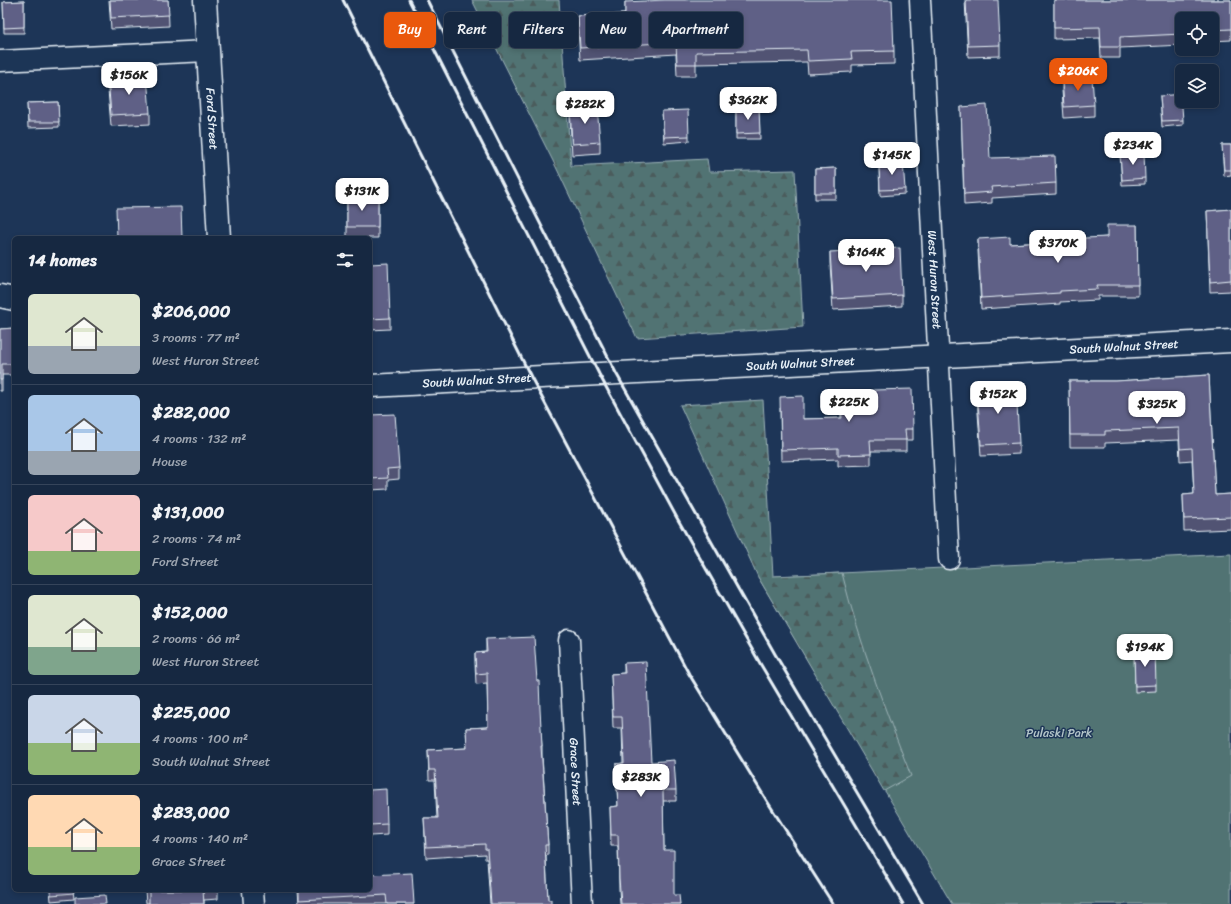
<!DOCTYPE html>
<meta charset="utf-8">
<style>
body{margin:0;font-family:Sriracha,sans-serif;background:#1f3048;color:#f1f3f6;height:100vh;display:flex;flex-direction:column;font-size:15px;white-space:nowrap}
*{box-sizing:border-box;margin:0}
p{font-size:13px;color:#9ea6b1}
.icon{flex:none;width:22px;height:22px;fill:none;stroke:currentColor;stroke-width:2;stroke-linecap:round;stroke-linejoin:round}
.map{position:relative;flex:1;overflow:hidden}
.sheet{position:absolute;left:12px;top:236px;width:360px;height:656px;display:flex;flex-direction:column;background:#162841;border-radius:6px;box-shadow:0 2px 6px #0003,0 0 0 1px #35445a}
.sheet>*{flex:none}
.top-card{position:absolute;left:384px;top:12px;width:380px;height:36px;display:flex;gap:8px}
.fabs{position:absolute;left:1175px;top:12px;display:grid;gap:8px}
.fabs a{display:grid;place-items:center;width:44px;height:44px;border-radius:6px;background:#162841;box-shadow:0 2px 6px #0003,0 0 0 1px #35445a;font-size:20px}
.price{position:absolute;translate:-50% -34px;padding:0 9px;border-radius:8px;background:#fff;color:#222;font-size:13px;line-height:26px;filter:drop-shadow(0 1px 2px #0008)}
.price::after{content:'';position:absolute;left:50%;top:24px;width:12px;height:9px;margin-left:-6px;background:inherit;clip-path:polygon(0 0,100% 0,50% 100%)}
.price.current{background:#ea580c;color:#fff}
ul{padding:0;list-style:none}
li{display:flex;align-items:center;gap:12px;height:100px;padding:0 16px}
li+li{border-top:1px solid #35445a}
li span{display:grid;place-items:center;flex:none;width:112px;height:80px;border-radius:6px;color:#555}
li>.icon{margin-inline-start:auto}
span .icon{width:48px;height:48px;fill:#fffc;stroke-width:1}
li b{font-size:17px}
h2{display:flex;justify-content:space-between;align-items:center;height:48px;padding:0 16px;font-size:17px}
.chip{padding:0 14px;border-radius:6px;background:#162841;box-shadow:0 2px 6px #0003,0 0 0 1px #35445a;font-size:14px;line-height:36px}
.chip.current{background:#ea580c;color:#fff}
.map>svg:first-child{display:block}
</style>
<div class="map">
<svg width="1231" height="904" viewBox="0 0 1231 904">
<defs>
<pattern id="forest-firs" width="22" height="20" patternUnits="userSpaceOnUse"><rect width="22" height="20" fill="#517373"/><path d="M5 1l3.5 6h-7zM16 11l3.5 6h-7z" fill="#4b5b5c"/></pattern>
</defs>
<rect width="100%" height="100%" fill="#1d3557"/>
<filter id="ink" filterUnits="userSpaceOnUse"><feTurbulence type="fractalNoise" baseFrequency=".025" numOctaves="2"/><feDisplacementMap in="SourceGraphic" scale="8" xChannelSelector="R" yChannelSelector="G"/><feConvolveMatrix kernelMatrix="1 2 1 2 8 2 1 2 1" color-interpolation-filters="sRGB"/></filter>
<g filter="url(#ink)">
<path fill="#517373" stroke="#9cb2b6" d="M1231,554v350h-279l-194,-327z"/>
<path fill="url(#forest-firs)" stroke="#9cb2b6" d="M472,0h87l12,166 136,-7 2,13 86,-2 8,157 -166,11 -81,-171z
M763,400l10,176 69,-3c17,69 43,136 69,203l-27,15 -126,-214 -78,-172z"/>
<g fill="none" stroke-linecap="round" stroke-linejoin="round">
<defs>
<g id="street">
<path id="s1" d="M920,0l29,559"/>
<path d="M0,61l208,-10"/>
<path id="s2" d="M569,640l13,264"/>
<path d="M253,890l1,14"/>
</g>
<g id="secondary">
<path id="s3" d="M205,0l14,238"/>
<path d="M0,296l14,3"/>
<path id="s4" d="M370,386l861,-45"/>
</g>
</defs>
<use href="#street" stroke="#e8f1f8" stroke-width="23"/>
<use href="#secondary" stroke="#e8f1f8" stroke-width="25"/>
<use href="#street" stroke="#1d3557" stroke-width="20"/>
<use href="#secondary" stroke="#1d3557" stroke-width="22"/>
<path stroke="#e8f1f8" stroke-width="3" d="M343,0l188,377 158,297 78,127 66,103
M409,0l190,374 78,144 84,147 142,239
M427,0l189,373 159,281 148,250"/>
</g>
<path fill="#515373" stroke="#e8f1f8" d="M109,0h59l1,26 -58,3z
M965,0l35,45v11l-32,1z
M1054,0h177v40l-19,1v-22h-30v26l-62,3v10h-19l-1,-20 -46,1z
M24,1v32h-20l-1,-31z
M625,2l269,49v13l-42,1v7l-44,2 -1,-12 -111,2v12h-19l-1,-22 -96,6 -2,-31v-13l47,-2z
M108,78l42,35v11l-39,2 -3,-36z
M1062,79l32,26v11l-30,2 -2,-28z
M1160,96l23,24v5l-21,2z
M58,102l1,25 -31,1 -1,-25z
M961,107l29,51 66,25v11l-64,4v5l-28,2z
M570,108l30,34v11l-28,2 -2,-36z
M759,108l1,31h-24v-30z
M662,111l27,25v5l-25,2z
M1222,145h9v30l-7,1z
M1120,154l25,24v6l-23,1z
M836,168v31h-21v-30z
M879,169l26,20v5l-25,2z
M347,198h31v40h-31z
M1231,209v82l-21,1 -3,-81z
M1137,225l1,71h-40v4l-38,2v2l-79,5 -3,-59v-11l32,5 53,-3 44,-4z
M830,252l72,43v11l-69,4 -3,-47z
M370,264l20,54v11l-20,1z
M14,328v47h-12v16h-2v-62z
M1209,375l6,120 16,-1v35l-47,2 -1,-36 11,-1 -2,-34 -12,1 -1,-21 -74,3v4h-35l-1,-66h47z
M977,387l42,56v11l-38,2 -4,-58z
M840,396l73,33v11h-7v11h-35v14l-33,1v-7l-57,2 -1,-53 23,11 38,-1z
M370,415l29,53v11l-11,1v9l-18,1z
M486,639l51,42 5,65v10l6,89v10l-2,1 2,44 3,4h-61l-3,-45h-2v-5l-59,4 -2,-40h13l-2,-38h-6l-1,-30 39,-2 -1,-20 22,-1 -1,-44 -11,1 -1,-21v-10l11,-1z
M1134,652l22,33v6l-21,1z
M624,663l27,99 25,28v11h-13l1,49 10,45 6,9h-60l-1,-15 -1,-43h-7l-1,-39 8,-1 -2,-31v-11l7,-1 -1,-35h-9l-2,-54 13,-1z
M370,790l17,34v11l-17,1z
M50,890h23l1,9 -23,2z
M145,890h73v9l-14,1v4h-55v-1h-3z
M298,890h72l44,14h-115z"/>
<path fill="#5e6186" stroke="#e8f1f8" d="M110,0h58l1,15 -58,3z
M665,0h227l2,51 -43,1 1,7 -44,2 -1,-11 -111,2v12h-19l-1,-22 -96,6 -2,-32 47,-2v-12z
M966,0h32l2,45 -32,1z
M1054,0h177v29l-19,1v-11h-30v15l-62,3v10h-19l-1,-20 -46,1z
M24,1v26l-20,1 -1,-26z
M147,76l3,37 -39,2 -3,-37z
M1092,77l2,28 -30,2 -2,-28z
M1181,94l2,26 -21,1 -2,-25z
M58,102l1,20h-31l-1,-19z
M987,105l3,53 65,-2 1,27 -65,4 1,5 -28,2 -3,-87z
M597,106l3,36 -28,2 -2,-36z
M759,108l1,25 -24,1v-25z
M688,110l1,26 -25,1 -2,-26z
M1222,145h9v25h-7z
M1144,153l1,25 -23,2 -2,-26z
M903,162l2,27 -25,1 -1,-26z
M836,168v25h-21v-24z
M347,198h31v29h-31z
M181,207l1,31h-65l-1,-30z
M1231,209v71l-21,2 -3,-71z
M1107,225h30l1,60h-41l1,4 -38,2v2l-79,5 -3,-59 32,-2v7l53,-3v-2l44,-2z
M900,248l2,47 -69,4 -3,-47z
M388,263l2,55 -20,1v-55z
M14,328v36h-12v16h-2v-51z
M1209,375l6,120 16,-1v23l-47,2 -1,-24 11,-1 -2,-46 -12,1 -1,-21 -74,3v4h-35l-1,-54h47z
M1016,385l3,58 -38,2 -4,-58z
M912,389l1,40h-8l1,11h-36l1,14 -33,1v-7l-57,2 -1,-53 23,-1v23l39,-1 -2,-22 33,-1v-5z
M395,414l4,54 -12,1 1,9 -18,1v-64z
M534,637l3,44h2l1,28 2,37h-1l7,99h-3l3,55h3v4h-60l-4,-55h-2v-5l-59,3 -2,-29h14l-3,-48h-6l-1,-20 39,-2 -1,-20 22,-1 -1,-54 -11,1 -1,-21 12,-1 -1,-13z
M1155,651l1,34 -21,1 -1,-34z
M646,662l5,100 23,-2 2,30h-13l1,60h10v45h5l1,9h-59l-2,-26 -1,-43h-7l-1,-28 8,-1 -2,-42 8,-1 -2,-46h-9l-2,-43 14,-1 -1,-10z
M386,789l1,35 -17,1v-35z
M412,873l2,31h-27l-1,-9 -87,5v-10h71v-15z
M51,890h22l1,3 -23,2z
M149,890h54l1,14h-55z
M105,895l1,9h-31v-7z"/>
</g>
<g text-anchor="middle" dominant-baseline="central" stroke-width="3" stroke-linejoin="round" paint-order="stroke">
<g font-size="12" fill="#e8f1f8" stroke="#1d3557">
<text stroke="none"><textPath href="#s3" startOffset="119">Ford Street</textPath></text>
<text stroke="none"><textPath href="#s1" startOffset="280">West Huron Street</textPath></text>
<text stroke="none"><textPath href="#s4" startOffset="755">South Walnut Street</textPath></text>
<text stroke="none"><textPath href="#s4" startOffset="431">South Walnut Street</textPath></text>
<text stroke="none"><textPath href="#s4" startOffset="107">South Walnut Street</textPath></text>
<text stroke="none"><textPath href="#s2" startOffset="132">Grace Street</textPath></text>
</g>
<g font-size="12" fill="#b3c5c9" stroke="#1d3557">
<text x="1059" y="733">Pulaski Park</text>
</g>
</g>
</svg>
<div class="fabs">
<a><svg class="icon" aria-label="locate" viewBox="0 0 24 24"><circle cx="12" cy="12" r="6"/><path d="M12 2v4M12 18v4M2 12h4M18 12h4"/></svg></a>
<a><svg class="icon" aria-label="layers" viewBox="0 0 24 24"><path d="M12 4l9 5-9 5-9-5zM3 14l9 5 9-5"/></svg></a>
</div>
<b class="price current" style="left:1078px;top:92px">$206K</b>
<b class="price" style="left:129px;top:96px">$156K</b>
<b class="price" style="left:748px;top:121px">$362K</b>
<b class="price" style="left:585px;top:125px">$282K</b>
<b class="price" style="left:1133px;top:166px">$234K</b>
<b class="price" style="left:892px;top:176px">$145K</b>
<b class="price" style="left:362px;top:212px">$131K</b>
<b class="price" style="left:1058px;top:264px">$370K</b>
<b class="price" style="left:866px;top:273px">$164K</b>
<b class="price" style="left:998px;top:415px">$152K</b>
<b class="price" style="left:849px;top:423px">$225K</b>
<b class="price" style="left:1157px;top:425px">$325K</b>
<b class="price" style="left:1145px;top:668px">$194K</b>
<b class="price" style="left:641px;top:798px">$283K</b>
<div class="top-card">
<a class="chip current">Buy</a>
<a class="chip">Rent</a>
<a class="chip">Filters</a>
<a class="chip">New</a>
<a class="chip">Apartment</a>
</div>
<section class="sheet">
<h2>14 homes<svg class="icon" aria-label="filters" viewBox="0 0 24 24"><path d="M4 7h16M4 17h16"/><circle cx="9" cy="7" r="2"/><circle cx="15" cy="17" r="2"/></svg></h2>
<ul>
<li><span style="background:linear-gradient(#dfe7d0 65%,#9aa5b1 0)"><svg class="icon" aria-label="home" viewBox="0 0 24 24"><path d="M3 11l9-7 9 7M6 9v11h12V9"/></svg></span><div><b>$206,000</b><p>3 rooms · 77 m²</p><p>West Huron Street</p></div></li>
<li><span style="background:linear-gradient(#a9c7e8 70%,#9aa5b1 0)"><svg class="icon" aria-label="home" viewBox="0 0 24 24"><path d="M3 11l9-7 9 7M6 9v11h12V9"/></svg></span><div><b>$282,000</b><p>4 rooms · 132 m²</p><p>House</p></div></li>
<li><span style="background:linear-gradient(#f6c9c9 70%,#8fb573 0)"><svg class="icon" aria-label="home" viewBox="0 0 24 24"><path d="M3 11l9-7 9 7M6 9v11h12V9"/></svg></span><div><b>$131,000</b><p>2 rooms · 74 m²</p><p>Ford Street</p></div></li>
<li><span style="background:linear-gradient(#dfe7d0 65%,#7fa58c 0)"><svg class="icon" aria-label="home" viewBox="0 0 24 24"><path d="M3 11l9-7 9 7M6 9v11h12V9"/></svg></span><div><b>$152,000</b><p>2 rooms · 66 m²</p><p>West Huron Street</p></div></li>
<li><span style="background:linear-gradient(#c9d6e8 60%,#8fb573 0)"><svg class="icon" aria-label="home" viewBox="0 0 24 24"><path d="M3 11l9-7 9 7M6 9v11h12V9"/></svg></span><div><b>$225,000</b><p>4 rooms · 100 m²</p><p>South Walnut Street</p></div></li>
<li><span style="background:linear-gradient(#ffd9b3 65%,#8fb573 0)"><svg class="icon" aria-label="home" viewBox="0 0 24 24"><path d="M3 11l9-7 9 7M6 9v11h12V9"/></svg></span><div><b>$283,000</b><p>4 rooms · 140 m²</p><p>Grace Street</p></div></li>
</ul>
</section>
</div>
